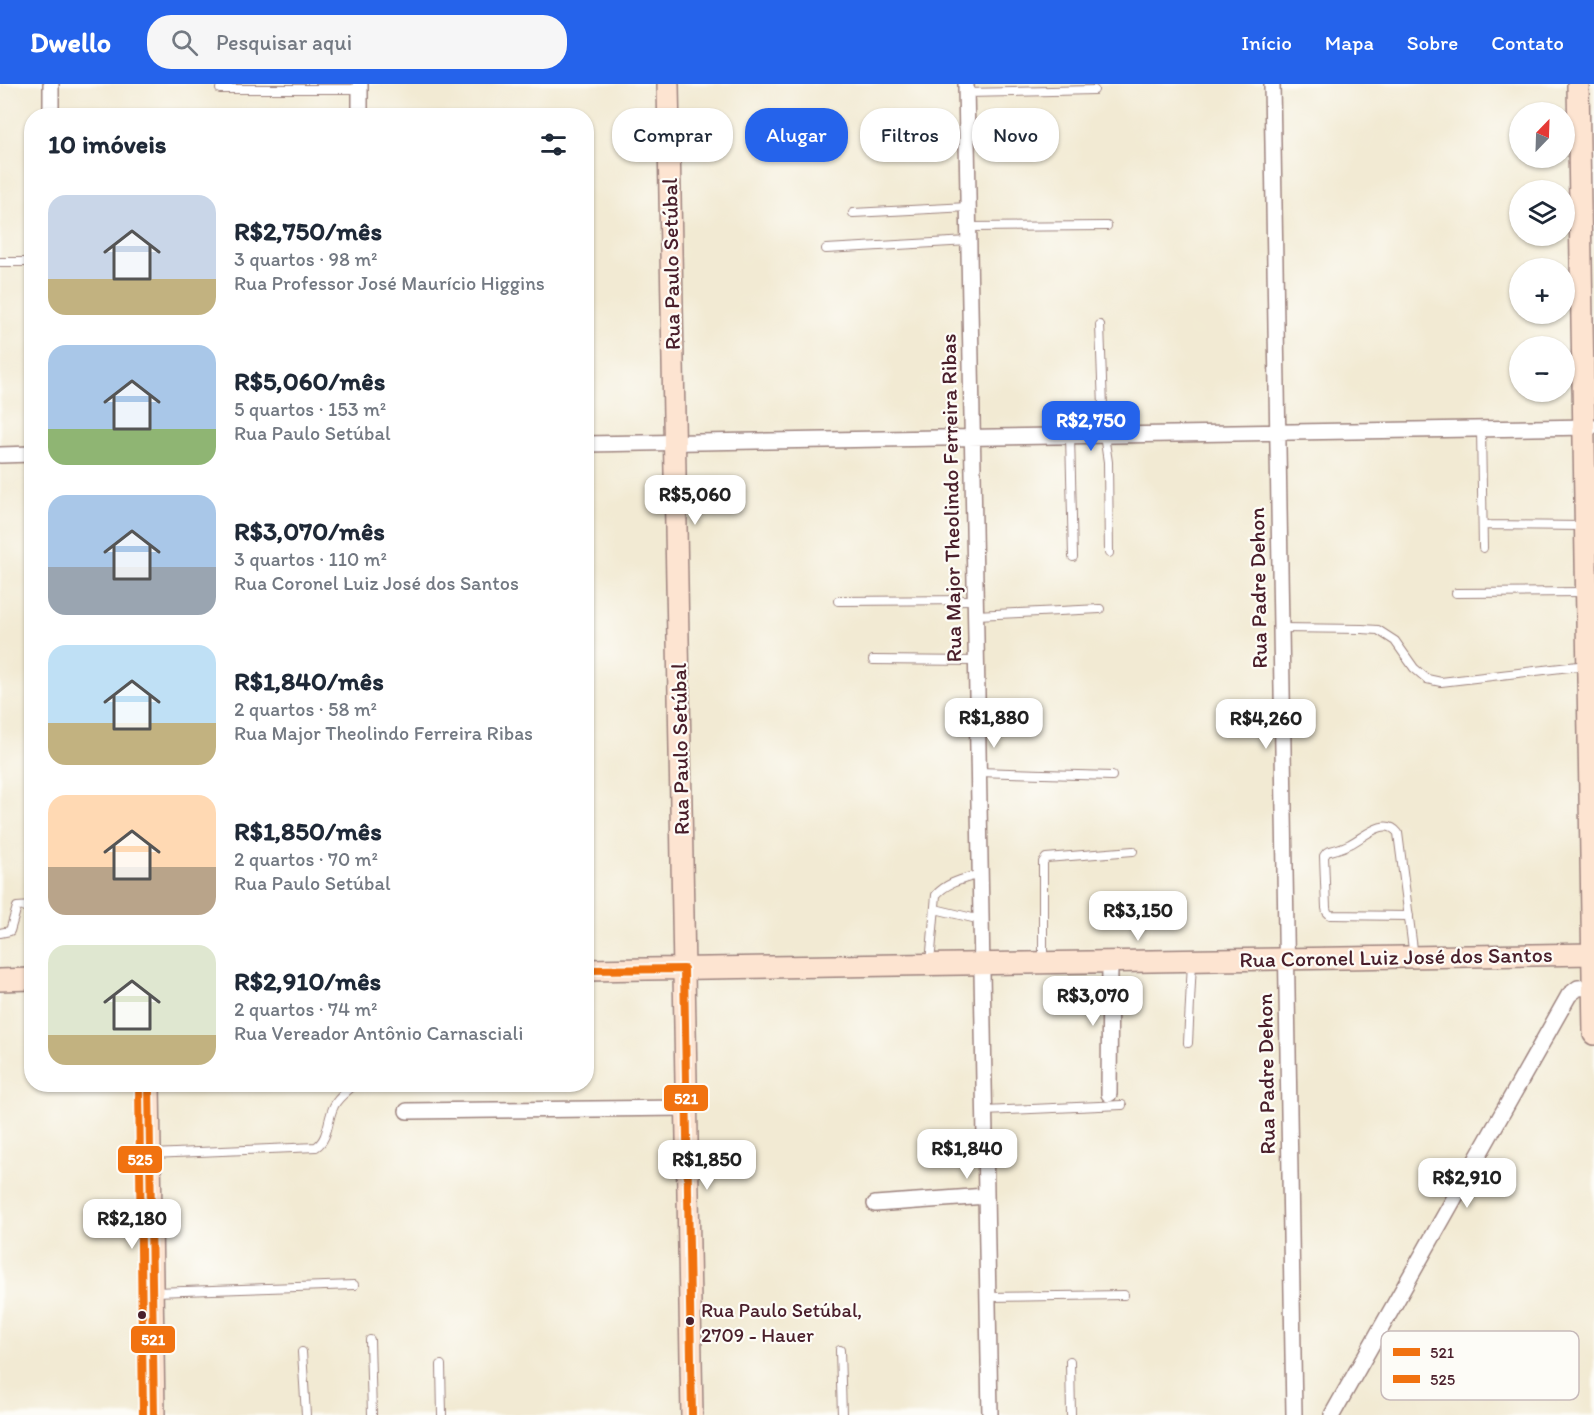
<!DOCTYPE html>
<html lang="pt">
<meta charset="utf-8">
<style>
body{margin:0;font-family:Itim,sans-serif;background:#f6f6f7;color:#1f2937;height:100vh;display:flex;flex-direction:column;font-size:22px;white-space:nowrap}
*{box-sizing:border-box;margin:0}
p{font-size:20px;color:#747a83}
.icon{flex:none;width:33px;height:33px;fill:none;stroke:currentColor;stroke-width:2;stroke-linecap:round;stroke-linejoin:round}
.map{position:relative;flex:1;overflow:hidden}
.side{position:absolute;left:24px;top:24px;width:570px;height:984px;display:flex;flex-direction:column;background:#fff;border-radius:24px;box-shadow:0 2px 4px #0004}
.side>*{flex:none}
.banner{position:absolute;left:612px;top:24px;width:570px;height:54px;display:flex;gap:12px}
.needle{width:39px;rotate:23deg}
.fabs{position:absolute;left:1509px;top:18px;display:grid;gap:12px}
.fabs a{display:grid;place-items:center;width:66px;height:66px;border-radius:50%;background:#fff;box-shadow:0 2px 4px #0004;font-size:30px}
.price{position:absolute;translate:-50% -51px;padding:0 14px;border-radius:12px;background:#fff;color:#222;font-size:20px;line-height:39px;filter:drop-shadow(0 2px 3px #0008)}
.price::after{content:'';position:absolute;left:50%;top:36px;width:18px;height:14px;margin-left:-9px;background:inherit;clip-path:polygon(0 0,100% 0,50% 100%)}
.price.current{background:#2563eb;color:#fff}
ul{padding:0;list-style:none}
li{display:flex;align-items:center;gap:18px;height:150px;padding:0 24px}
li span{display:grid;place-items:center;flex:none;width:168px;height:120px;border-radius:18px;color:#555}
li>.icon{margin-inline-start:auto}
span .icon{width:72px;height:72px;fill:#fffc;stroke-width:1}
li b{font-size:26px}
h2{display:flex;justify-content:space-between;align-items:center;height:72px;padding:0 24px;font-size:26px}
.tag{padding:0 21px;border-radius:24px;background:#fff;box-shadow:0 2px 4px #0004;font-size:21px;line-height:54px}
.tag.current{background:#2563eb;color:#fff}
header{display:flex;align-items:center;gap:36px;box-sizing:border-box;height:84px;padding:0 30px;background:#2563eb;color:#fff}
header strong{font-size:28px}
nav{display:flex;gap:33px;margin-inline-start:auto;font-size:21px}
.search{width:420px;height:54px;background:#f6f6f7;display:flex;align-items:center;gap:15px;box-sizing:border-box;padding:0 21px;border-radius:24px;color:#747a83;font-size:22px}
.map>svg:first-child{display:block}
</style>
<header>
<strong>Dwello</strong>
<div class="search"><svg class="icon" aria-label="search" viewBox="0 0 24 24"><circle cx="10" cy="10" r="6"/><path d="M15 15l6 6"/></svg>Pesquisar aqui</div>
<nav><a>Início</a><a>Mapa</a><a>Sobre</a><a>Contato</a></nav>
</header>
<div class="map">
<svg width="1594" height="1331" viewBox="0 0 1594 1331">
<rect width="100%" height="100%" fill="#fdfcf7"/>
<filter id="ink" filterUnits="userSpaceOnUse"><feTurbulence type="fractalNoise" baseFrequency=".0167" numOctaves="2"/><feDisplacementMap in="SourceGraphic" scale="12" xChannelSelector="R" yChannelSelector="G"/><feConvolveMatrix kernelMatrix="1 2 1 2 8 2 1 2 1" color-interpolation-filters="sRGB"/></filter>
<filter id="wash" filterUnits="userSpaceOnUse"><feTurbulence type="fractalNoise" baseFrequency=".008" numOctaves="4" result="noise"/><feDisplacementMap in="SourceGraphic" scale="24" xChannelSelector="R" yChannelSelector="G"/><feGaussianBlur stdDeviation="1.35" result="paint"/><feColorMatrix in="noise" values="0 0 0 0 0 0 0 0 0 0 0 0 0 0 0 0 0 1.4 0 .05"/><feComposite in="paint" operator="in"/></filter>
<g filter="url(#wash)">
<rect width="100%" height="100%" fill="#f2ead3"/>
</g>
<g filter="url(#ink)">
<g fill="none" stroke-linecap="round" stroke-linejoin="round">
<defs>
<path id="lane" d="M220,5h140
M967,9l127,-3
M853,129l115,-6
M969,143l138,-1
M826,165l143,-8
M0,178h32
M1100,241l4,110 4,27 1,91
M1481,345l2,119
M1070,352l3,121
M1483,441l101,1
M1456,509l129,-1
M838,517l137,-1
M976,531l124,-6
M1281,544l81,1 16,1 17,11 19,27 13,11 14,3 146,-17
M873,576l103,1
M978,688l134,4
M935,825l46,11
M1409,832l-79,-1 -3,-3 -1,-4 -2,-52 3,-4c7,-2 16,-4 23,-8 14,-7 35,-28 48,-11l16,124
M0,849l10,-2 7,-24 15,-1
M930,879l6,-68c11,-13 28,-16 44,-21
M1043,879v-101l3,-4 87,-7
M1188,959l4,-81
M984,1027l138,-6
M151,1070l165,-7c13,-8 11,-28 18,-41 4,-9 14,-15 21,-22
M155,1208l199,-7
M987,1213l137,-2
M370,1256l2,75
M840,1266l2,65
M302,1268l4,63
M1070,1277l1,54
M441,1281l1,50"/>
<path id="street" d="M51,0v32
M360,0v32
M966,0l24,1331
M1272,0l22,1331
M586,360l1005,-17
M0,371l32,-1
M1109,1010l1,-132
M407,1027l279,-3
M875,1120l111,-8
M1332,1331l237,-420 9,-7 15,-1"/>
<path id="secondary" d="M668,0l24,1331
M1578,0l16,950
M586,886l1008,-16
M0,896l32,-1
M149,1000l5,331"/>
</defs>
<use href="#lane" stroke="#9e847f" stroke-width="10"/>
<use href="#street" stroke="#9e847f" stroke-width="18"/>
<use href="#secondary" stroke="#9e847f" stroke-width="24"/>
<use href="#lane" stroke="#fff" stroke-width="8"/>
<use href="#street" stroke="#fff" stroke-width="15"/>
<use href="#secondary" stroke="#fde4d1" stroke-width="21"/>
<defs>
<path id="bus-1" d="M586,886l98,-1 8,446
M149,1000l5,331"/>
<path id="bus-2" d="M139,1000l4,331"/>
</defs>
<use href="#bus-1" stroke="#fdfcf7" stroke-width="12"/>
<use href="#bus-2" stroke="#fdfcf7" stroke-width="12"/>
<use href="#bus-1" stroke="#f17210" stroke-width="8"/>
<use href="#bus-2" stroke="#f17210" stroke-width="8"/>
</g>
</g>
<g fill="#4a1f2b" stroke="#fdfcf7" stroke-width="2">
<circle cx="142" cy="1231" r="5"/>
<circle cx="690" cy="1237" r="5"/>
</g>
<g text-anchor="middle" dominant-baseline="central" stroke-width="4.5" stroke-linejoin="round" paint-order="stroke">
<g font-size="20" fill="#4a1f2b" stroke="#fdfcf7" text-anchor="start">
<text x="701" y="1226">Rua Paulo Setúbal,<tspan x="701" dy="25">2709 - Hauer</tspan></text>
</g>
<g font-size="22" fill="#4a1f2b" stroke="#fdfcf7">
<text transform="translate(671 180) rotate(-91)">Rua Paulo Setúbal</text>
<text transform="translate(951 414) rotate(-91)">Rua Major Theolindo Ferreira Ribas</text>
<text transform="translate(1258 504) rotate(-91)">Rua Padre Dehon</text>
<text transform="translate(680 665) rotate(-91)">Rua Paulo Setúbal</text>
<text transform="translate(1396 873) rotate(-1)">Rua Coronel Luiz José dos Santos</text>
<text transform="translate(1266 990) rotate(-91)">Rua Padre Dehon</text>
</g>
</g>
<rect x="1381" y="1247" width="198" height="69" rx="9" fill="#fdfcf7" stroke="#c7baba" stroke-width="1.5"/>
<rect x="1393" y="1264" width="27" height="8" fill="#f17210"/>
<rect x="1393" y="1291" width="27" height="8" fill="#f17210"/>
<g font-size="16" fill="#4a1f2b">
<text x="1430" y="1274">521</text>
<text x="1430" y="1301">525</text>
</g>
<g stroke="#fdfcf7" stroke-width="2">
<rect x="663" y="1000" width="46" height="28" rx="6" fill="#f17210"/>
<rect x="117" y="1061" width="46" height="29" rx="6" fill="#f17210"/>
<rect x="130" y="1241" width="46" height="29" rx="6" fill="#f17210"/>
</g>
<g font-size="16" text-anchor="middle" font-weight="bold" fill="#fff">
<text x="686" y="1020">521</text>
<text x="140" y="1081">525</text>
<text x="153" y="1261">521</text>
</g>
</svg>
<div class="fabs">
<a><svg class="needle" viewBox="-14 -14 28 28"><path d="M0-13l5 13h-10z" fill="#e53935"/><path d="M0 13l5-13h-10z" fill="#747a83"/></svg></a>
<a><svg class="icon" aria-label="layers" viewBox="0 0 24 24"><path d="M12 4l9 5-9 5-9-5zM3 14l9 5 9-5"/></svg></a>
<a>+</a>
<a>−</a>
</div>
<b class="price current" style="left:1091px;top:368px">R$2,750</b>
<b class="price" style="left:695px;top:442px">R$5,060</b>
<b class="price" style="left:994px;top:665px">R$1,880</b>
<b class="price" style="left:1266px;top:666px">R$4,260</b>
<b class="price" style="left:1138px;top:858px">R$3,150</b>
<b class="price" style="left:1093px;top:943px">R$3,070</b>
<b class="price" style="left:967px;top:1096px">R$1,840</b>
<b class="price" style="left:707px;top:1107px">R$1,850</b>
<b class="price" style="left:1467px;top:1125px">R$2,910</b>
<b class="price" style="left:132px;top:1166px">R$2,180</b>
<div class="banner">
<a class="tag">Comprar</a>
<a class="tag current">Alugar</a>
<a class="tag">Filtros</a>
<a class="tag">Novo</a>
</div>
<section class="side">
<h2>10 imóveis<svg class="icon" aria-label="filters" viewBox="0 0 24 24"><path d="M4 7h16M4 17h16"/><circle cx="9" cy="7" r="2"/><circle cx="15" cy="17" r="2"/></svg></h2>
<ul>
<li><span style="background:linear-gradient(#c9d6e8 70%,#c2b280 0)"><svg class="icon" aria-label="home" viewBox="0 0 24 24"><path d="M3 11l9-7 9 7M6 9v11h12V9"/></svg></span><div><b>R$2,750/mês</b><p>3 quartos · 98 m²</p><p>Rua Professor José Maurício Higgins</p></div></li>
<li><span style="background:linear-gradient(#a9c7e8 70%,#8fb573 0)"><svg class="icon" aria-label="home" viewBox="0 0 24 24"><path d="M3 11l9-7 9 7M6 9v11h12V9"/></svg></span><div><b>R$5,060/mês</b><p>5 quartos · 153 m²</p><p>Rua Paulo Setúbal</p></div></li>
<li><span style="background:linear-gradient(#a9c7e8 60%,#9aa5b1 0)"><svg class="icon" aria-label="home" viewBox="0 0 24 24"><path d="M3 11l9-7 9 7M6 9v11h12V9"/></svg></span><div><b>R$3,070/mês</b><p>3 quartos · 110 m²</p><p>Rua Coronel Luiz José dos Santos</p></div></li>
<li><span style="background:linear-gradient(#bfe0f5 65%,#c2b280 0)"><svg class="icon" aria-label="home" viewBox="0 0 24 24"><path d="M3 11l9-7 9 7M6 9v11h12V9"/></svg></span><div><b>R$1,840/mês</b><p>2 quartos · 58 m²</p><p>Rua Major Theolindo Ferreira Ribas</p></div></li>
<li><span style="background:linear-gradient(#ffd9b3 60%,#b9a48a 0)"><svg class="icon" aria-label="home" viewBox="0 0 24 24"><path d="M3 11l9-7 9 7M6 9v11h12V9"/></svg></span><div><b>R$1,850/mês</b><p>2 quartos · 70 m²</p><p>Rua Paulo Setúbal</p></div></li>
<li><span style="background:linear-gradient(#dfe7d0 75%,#c2b280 0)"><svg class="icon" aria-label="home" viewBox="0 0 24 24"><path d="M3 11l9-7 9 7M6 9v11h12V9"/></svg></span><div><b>R$2,910/mês</b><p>2 quartos · 74 m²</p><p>Rua Vereador Antônio Carnasciali</p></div></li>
</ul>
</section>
</div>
